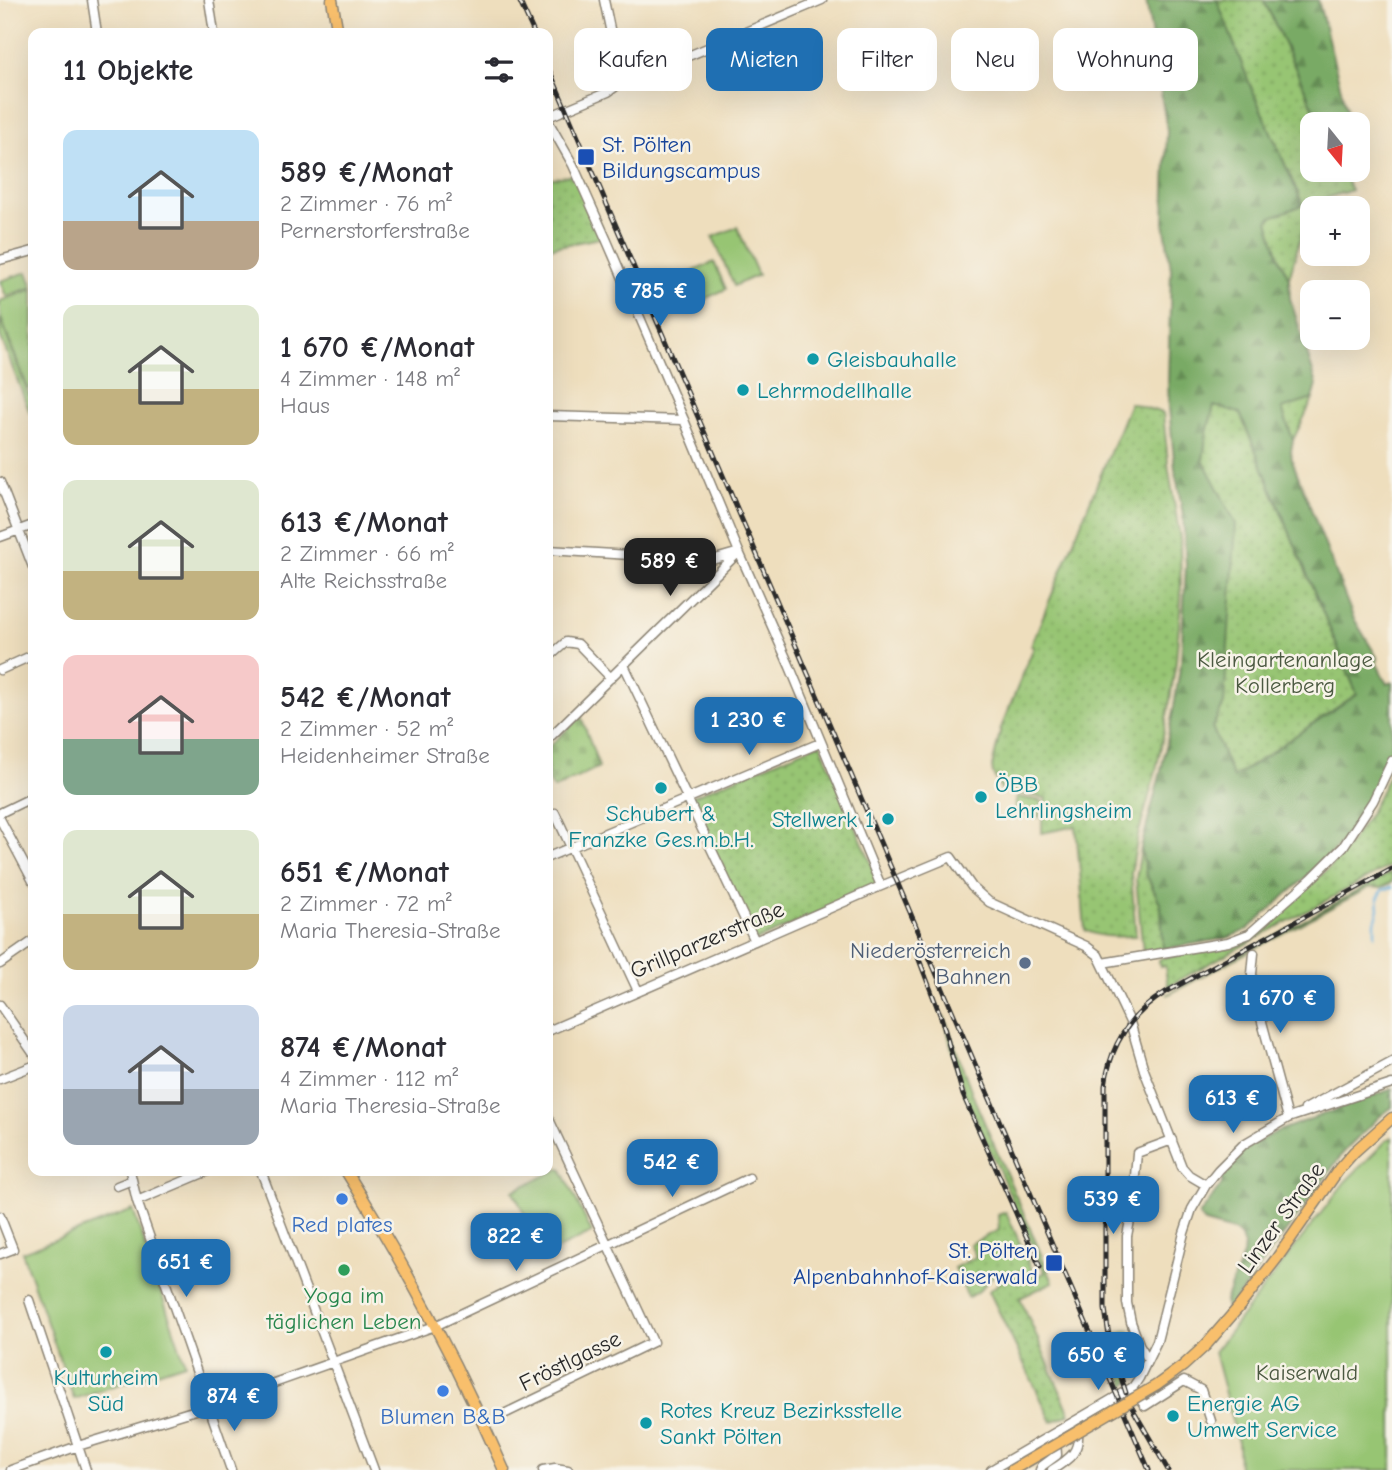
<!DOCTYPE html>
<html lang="de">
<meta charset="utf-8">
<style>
body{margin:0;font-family:"Comic Neue",sans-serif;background:#f7f7f7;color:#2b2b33;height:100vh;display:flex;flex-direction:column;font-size:26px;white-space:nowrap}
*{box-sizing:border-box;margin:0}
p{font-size:23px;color:#7c7c81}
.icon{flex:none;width:38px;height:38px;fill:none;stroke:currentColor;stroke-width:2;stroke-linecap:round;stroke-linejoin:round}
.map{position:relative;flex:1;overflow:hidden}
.side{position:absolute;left:28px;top:28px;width:525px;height:1148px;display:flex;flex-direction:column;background:#fff;border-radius:14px;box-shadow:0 7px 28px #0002}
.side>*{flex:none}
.guide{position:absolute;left:574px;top:28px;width:665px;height:63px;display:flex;gap:14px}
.needle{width:46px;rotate:162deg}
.buttons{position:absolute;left:1300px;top:112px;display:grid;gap:14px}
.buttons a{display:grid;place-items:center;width:70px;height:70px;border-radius:14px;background:#fff;box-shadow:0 7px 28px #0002;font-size:35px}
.price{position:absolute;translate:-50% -60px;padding:0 16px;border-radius:14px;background:#1f6fb2;color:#fff;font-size:23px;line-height:46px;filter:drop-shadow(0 2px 4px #0008)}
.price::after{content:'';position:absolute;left:50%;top:42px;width:21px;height:16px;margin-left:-10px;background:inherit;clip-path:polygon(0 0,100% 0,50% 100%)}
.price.active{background:#222;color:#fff}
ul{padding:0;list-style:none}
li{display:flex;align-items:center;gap:21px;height:175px;padding:0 35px}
li span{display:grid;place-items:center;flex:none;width:196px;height:140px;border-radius:14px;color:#555}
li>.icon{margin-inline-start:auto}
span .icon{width:84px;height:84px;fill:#fffc;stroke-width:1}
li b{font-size:30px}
h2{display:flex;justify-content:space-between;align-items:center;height:84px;padding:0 35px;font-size:30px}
.tag{padding:0 24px;border-radius:14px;background:#fff;box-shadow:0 7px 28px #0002;font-size:24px;line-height:63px}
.tag.active{background:#1f6fb2;color:#fff}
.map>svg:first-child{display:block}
</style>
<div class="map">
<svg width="1392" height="1470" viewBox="0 0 1392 1470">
<defs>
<pattern id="grass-dots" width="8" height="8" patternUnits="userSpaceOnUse" patternTransform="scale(1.75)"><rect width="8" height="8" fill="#97c573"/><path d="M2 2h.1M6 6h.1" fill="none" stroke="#82a964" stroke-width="1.8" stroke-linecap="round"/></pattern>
<pattern id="forest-firs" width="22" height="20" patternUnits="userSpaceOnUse" patternTransform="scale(1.75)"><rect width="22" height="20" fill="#79aa65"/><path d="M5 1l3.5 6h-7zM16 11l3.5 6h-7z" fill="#638b53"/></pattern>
<pattern id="cemetery-stones" width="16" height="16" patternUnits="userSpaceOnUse" patternTransform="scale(1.75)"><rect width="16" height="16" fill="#97c573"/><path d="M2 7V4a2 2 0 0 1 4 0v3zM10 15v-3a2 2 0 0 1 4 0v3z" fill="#82a964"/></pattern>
</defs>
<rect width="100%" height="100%" fill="#f7f3e8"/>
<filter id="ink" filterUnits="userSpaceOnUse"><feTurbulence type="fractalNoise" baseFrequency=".0143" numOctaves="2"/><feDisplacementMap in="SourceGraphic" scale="14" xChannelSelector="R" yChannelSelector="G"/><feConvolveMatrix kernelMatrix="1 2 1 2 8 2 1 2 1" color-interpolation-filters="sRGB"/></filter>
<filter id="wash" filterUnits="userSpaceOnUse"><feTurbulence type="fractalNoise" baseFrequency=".00686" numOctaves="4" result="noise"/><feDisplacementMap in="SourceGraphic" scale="28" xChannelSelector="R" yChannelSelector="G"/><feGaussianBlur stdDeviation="1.57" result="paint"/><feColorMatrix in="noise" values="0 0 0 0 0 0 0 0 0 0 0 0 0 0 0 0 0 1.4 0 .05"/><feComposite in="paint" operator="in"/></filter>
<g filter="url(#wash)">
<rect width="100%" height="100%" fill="#eedebd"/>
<path fill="url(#grass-dots)" stroke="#61784f" stroke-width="2" d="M1217,0h47l57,124h-9v46h29l10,20c-10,4 -23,6 -32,12 -15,9 -24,58 -30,76l-9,-18 -12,-39 3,-4 32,-12 -53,-120z
M577,174l28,63 -57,11v-69z
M1313,399l-20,41 -11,-32z
M1130,403l33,10 6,58 11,67 1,61 -5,63 -7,44 -13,65 -18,65 -7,37 5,63c-17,0 -35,3 -51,-6l-9,-104 -34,7v-11l4,-24 -44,-8 -9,-16 -1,-7 9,-39 33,-81 -3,-1z
M1214,406l26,7 117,281 -124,84 -21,-51 12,-23 -21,-244 3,-24z
M820,743l61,143 -126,55 -67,-143z
M1392,769v75l-5,6 5,4v11l-224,121 -3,-20 -5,1 -1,-7 3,-2 67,-13 13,-3 17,-11 68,-61 19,-21 23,-34z
M1141,848l5,26 15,31 2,44 -20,4 -7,-74z
M1392,872v10l-11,6 -11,-1 -203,108z
M944,1016l31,85 78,181 -33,16 50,116 -18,8 -63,-131 12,-9 -5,-10 -17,19 -11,6 -14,-29 22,-11 -6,-13 29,-14 -1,-15 8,-3 29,65 10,-4 -79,-177 -11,-34z
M1128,1330l2,1c8,22 17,37 -5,55l-4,-12 7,-3 -3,-9 -7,2 -4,-30z"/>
<path fill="url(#forest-firs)" stroke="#526a48" stroke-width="2" fill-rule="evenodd" d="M1146,0h71l33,85 53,120 -32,12 -3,4 12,39 9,18 1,20 27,87 -4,14 -31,10 11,31 -2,11 1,9 61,157 24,40v7l10,20 5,-2v70l-22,48 -30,44 -19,20 -74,66 -20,8 -64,11 -2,-44 -15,-31 -5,-26 20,-77 13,-65 7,-44 5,-97 -3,-49 -8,-47 -6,-60 -1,-27 3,-113 -7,-47 3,-92zM1214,406l26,7 117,281 -124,84 -21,-51 12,-23 12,-180 -33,-64 3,-24z
M1264,0h54l32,124h-29z
M1392,1089v18l-13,10 -36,36 -115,158 -3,-10 18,-46 1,-9 -3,-9 -8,-6 -28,-8 -6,-7 23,-32 -1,-9 19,-21 13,-10 25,-13z"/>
<path fill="url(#cemetery-stones)" stroke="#61784f" stroke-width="2" d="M581,716l18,51 -45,22 -6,-9v-32z"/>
<path fill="#97c573" stroke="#61784f" stroke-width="2" d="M737,227l21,48 -24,11 -21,-49z
M714,262l12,27 -32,15 -12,-28z
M27,272l6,15 -27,9 -6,-15z
M33,289v98l-5,2 -28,-74v-14z
M0,319l29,76 4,-1 -1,2 1,2v14l-3,1 -30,-78z
M1017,797l25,4 -3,16 -25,-5z
M1392,1137v333h-153l-1,-27 -24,-91 131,-170 43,-43z
M561,1168l31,65 -47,22 -32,-64z
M133,1210l52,153 -111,36 -52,-147z"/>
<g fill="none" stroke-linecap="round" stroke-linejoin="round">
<path stroke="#65afdd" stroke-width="2.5" d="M1375,935v-13l4,-13 -1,-11 5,-8 9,-3"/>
</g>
</g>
<g filter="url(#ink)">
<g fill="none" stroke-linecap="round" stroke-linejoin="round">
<defs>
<path id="minor" d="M92,0l5,33
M209,0l5,33
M604,0l15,72v9
M548,117l60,-25 7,-5 4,-6 12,-1 191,-80
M548,121l25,44 34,76 77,179 55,132 51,115 91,219
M0,260l33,-9
M548,416l136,4
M0,482l33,85
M0,537l33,-12
M548,550l164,10 24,-7
M548,658l18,-16 12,2 33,34
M624,665l131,276
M0,670l33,-15
M548,739l191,-187
M0,813l33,-16
M555,813l83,178
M0,819l33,62
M548,857l272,-114
M1254,953l-2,21 3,22 33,122
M1102,963l126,-21 21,-8 62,-55 32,-32 30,-46 19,-40
M0,964l33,-23
M0,1005l33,48
M548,1031l326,-142 77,-32 21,30 17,15 97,44 12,9 25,52 7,15 14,48 38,97 7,8 17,10
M0,1079l33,-13
M1305,1109l87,-47
M130,1171l7,30 94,269
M261,1171l113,299
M117,1186l15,-6
M137,1201l71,-30
M0,1216l13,33 -13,5
M29,1300l57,170
M1148,1359l-9,-15 -8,-22 -4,-19v-67l5,-26 5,-57 35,-13
M1136,1393l9,13 39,-25 17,9 10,31
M504,1414l149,-72 -105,-225
M11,1470l67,-24 131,-40 226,-80 314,-148
M543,1470l12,-2 13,2
M991,1470l142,-83 6,-9 18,-37 27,-108 8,-24 14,-24 12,-15 26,-26 44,-26 104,-34
M1040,1470l2,-4 15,-11 -1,-15
M1052,1470c19,-12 28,-18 26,-41"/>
<path id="major" d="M332,0l6,33
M346,1171c60,95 113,196 158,299
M1206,1345l32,-37 39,-50 62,-89 15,-17 38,-34
M1012,1470l38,-22"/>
</defs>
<use href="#minor" stroke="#8c8474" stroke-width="11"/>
<use href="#major" stroke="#8c8474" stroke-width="13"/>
<use href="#minor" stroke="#fff" stroke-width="8"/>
<use href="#major" stroke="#f8bf6c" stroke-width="10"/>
<defs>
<path id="rail" d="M519,0l15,33
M548,67l601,1403
M915,949l26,68 22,78 77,172
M1126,1393l-16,-50 -5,-34v-223c5,-41 25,-72 61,-94l226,-123
M1127,1399l41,71"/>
</defs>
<use href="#rail" stroke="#2b2b2b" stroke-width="5"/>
<use href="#rail" stroke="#f7f3e8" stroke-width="2.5" stroke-dasharray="8" stroke-linecap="butt"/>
<defs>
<path id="major-bridge" d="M1050,1448l107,-63 26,-19 23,-21"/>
</defs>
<use href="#major-bridge" stroke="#8c8474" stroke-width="13" stroke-linecap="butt"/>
<use href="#major-bridge" stroke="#f8bf6c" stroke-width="10"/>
</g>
</g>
<g fill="#1a4fb4" stroke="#f7f3e8" stroke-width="2.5">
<rect x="577" y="148" width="18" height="18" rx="3.5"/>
<rect x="1045" y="1254" width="18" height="18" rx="3.5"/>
</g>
<g fill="#0f9aa8" stroke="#f7f3e8" stroke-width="2.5">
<circle cx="813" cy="359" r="7"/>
<circle cx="743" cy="390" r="7"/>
<circle cx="661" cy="788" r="7"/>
<circle cx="981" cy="797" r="7"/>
<circle cx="888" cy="819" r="7"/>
<circle cx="106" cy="1352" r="7"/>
<circle cx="1173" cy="1416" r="7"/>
<circle cx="646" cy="1423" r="7"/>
</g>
<circle fill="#5c6f8a" stroke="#f7f3e8" stroke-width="2.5" cx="1025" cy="963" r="7"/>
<g fill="#3f7fe0" stroke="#f7f3e8" stroke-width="2.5">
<circle cx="342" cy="1199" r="7"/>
<circle cx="443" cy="1391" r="7"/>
</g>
<circle fill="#2e9e5b" stroke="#f7f3e8" stroke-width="2.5" cx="344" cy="1270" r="7"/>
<g text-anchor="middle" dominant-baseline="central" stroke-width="5" stroke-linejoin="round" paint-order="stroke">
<g font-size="23" fill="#164399" stroke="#f7f3e8" text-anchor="start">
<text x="602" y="144">St. Pölten<tspan x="602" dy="26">Bildungscampus</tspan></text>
<text x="1038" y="1250" text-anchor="end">St. Pölten<tspan x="1038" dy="26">Alpenbahnhof-Kaiserwald</tspan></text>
</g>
<g font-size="23" fill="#0d838f" stroke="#f7f3e8" text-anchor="start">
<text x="827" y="359">Gleisbauhalle</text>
<text x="757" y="390">Lehrmodellhalle</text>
<text x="995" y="784">ÖBB<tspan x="995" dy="26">Lehrlingsheim</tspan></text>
<text x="661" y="813" text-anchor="middle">Schubert &amp;<tspan x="661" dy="26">Franzke Ges.m.b.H.</tspan></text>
<text x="874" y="819" text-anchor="end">Stellwerk 1</text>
<text x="106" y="1377" text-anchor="middle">Kulturheim<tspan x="106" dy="26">Süd</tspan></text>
<text x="1187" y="1403">Energie AG<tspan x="1187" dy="26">Umwelt Service</tspan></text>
<text x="660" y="1410">Rotes Kreuz Bezirksstelle<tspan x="660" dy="26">Sankt Pölten</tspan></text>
</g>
<g font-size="23" fill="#4b5941" stroke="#f7f3e8">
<text x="1285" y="659">Kleingartenanlage<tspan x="1285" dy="26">Kollerberg</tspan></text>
<text x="1307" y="1372">Kaiserwald</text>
</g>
<g font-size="23" fill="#2b2b2b" stroke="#f7f3e8">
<text transform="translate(707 940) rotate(-23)">Grillparzerstraße</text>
<text transform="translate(1281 1218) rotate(-54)">Linzer Straße</text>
<text transform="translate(570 1361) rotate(-26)">Fröstlgasse</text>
</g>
<g font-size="23" fill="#4e5e75" stroke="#f7f3e8" text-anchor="end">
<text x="1011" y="950">Niederösterreich<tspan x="1011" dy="26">Bahnen</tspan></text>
</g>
<g font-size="23" fill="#366cbe" stroke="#f7f3e8">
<text x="342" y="1224">Red plates</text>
<text x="443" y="1416">Blumen B&amp;B</text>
</g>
<g font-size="23" fill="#27864d" stroke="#f7f3e8">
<text x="344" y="1295">Yoga im<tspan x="344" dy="26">täglichen Leben</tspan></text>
</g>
</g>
</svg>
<div class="buttons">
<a><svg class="needle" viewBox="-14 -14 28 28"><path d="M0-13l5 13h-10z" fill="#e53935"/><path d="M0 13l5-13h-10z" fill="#7c7c81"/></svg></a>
<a>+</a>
<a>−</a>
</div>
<b class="price" style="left:660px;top:328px">785 €</b>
<b class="price active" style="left:670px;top:598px">589 €</b>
<b class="price" style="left:749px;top:757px">1 230 €</b>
<b class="price" style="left:1280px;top:1035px">1 670 €</b>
<b class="price" style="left:1233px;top:1135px">613 €</b>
<b class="price" style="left:672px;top:1199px">542 €</b>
<b class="price" style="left:1113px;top:1236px">539 €</b>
<b class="price" style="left:516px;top:1273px">822 €</b>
<b class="price" style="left:186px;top:1299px">651 €</b>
<b class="price" style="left:1098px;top:1392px">650 €</b>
<b class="price" style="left:234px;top:1433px">874 €</b>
<div class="guide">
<a class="tag">Kaufen</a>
<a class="tag active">Mieten</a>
<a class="tag">Filter</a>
<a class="tag">Neu</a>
<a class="tag">Wohnung</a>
</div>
<section class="side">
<h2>11 Objekte<svg class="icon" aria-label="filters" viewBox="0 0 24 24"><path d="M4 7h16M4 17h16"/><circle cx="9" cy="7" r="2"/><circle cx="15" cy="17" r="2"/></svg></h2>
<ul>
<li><span style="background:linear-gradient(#bfe0f5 65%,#b9a48a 0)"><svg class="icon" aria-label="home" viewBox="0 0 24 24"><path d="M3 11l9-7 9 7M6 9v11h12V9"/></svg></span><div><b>589 €/Monat</b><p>2 Zimmer · 76 m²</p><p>Pernerstorferstraße</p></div></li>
<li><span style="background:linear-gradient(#dfe7d0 60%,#c2b280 0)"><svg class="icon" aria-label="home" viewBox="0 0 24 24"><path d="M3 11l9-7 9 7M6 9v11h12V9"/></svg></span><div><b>1 670 €/Monat</b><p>4 Zimmer · 148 m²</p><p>Haus</p></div></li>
<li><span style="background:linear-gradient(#dfe7d0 65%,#c2b280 0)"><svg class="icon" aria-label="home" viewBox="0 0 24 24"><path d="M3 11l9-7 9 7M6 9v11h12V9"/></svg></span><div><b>613 €/Monat</b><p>2 Zimmer · 66 m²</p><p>Alte Reichsstraße</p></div></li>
<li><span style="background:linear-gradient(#f6c9c9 60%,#7fa58c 0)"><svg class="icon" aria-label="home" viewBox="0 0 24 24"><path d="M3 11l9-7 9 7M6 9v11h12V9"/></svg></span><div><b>542 €/Monat</b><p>2 Zimmer · 52 m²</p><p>Heidenheimer Straße</p></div></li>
<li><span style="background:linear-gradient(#dfe7d0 60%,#c2b280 0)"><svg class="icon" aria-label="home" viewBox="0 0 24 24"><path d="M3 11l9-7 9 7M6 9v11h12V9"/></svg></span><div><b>651 €/Monat</b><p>2 Zimmer · 72 m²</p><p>Maria Theresia-Straße</p></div></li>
<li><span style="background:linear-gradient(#c9d6e8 60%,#9aa5b1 0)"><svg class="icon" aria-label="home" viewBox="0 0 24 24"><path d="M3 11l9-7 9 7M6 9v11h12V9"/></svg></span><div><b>874 €/Monat</b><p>4 Zimmer · 112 m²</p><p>Maria Theresia-Straße</p></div></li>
</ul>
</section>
</div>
